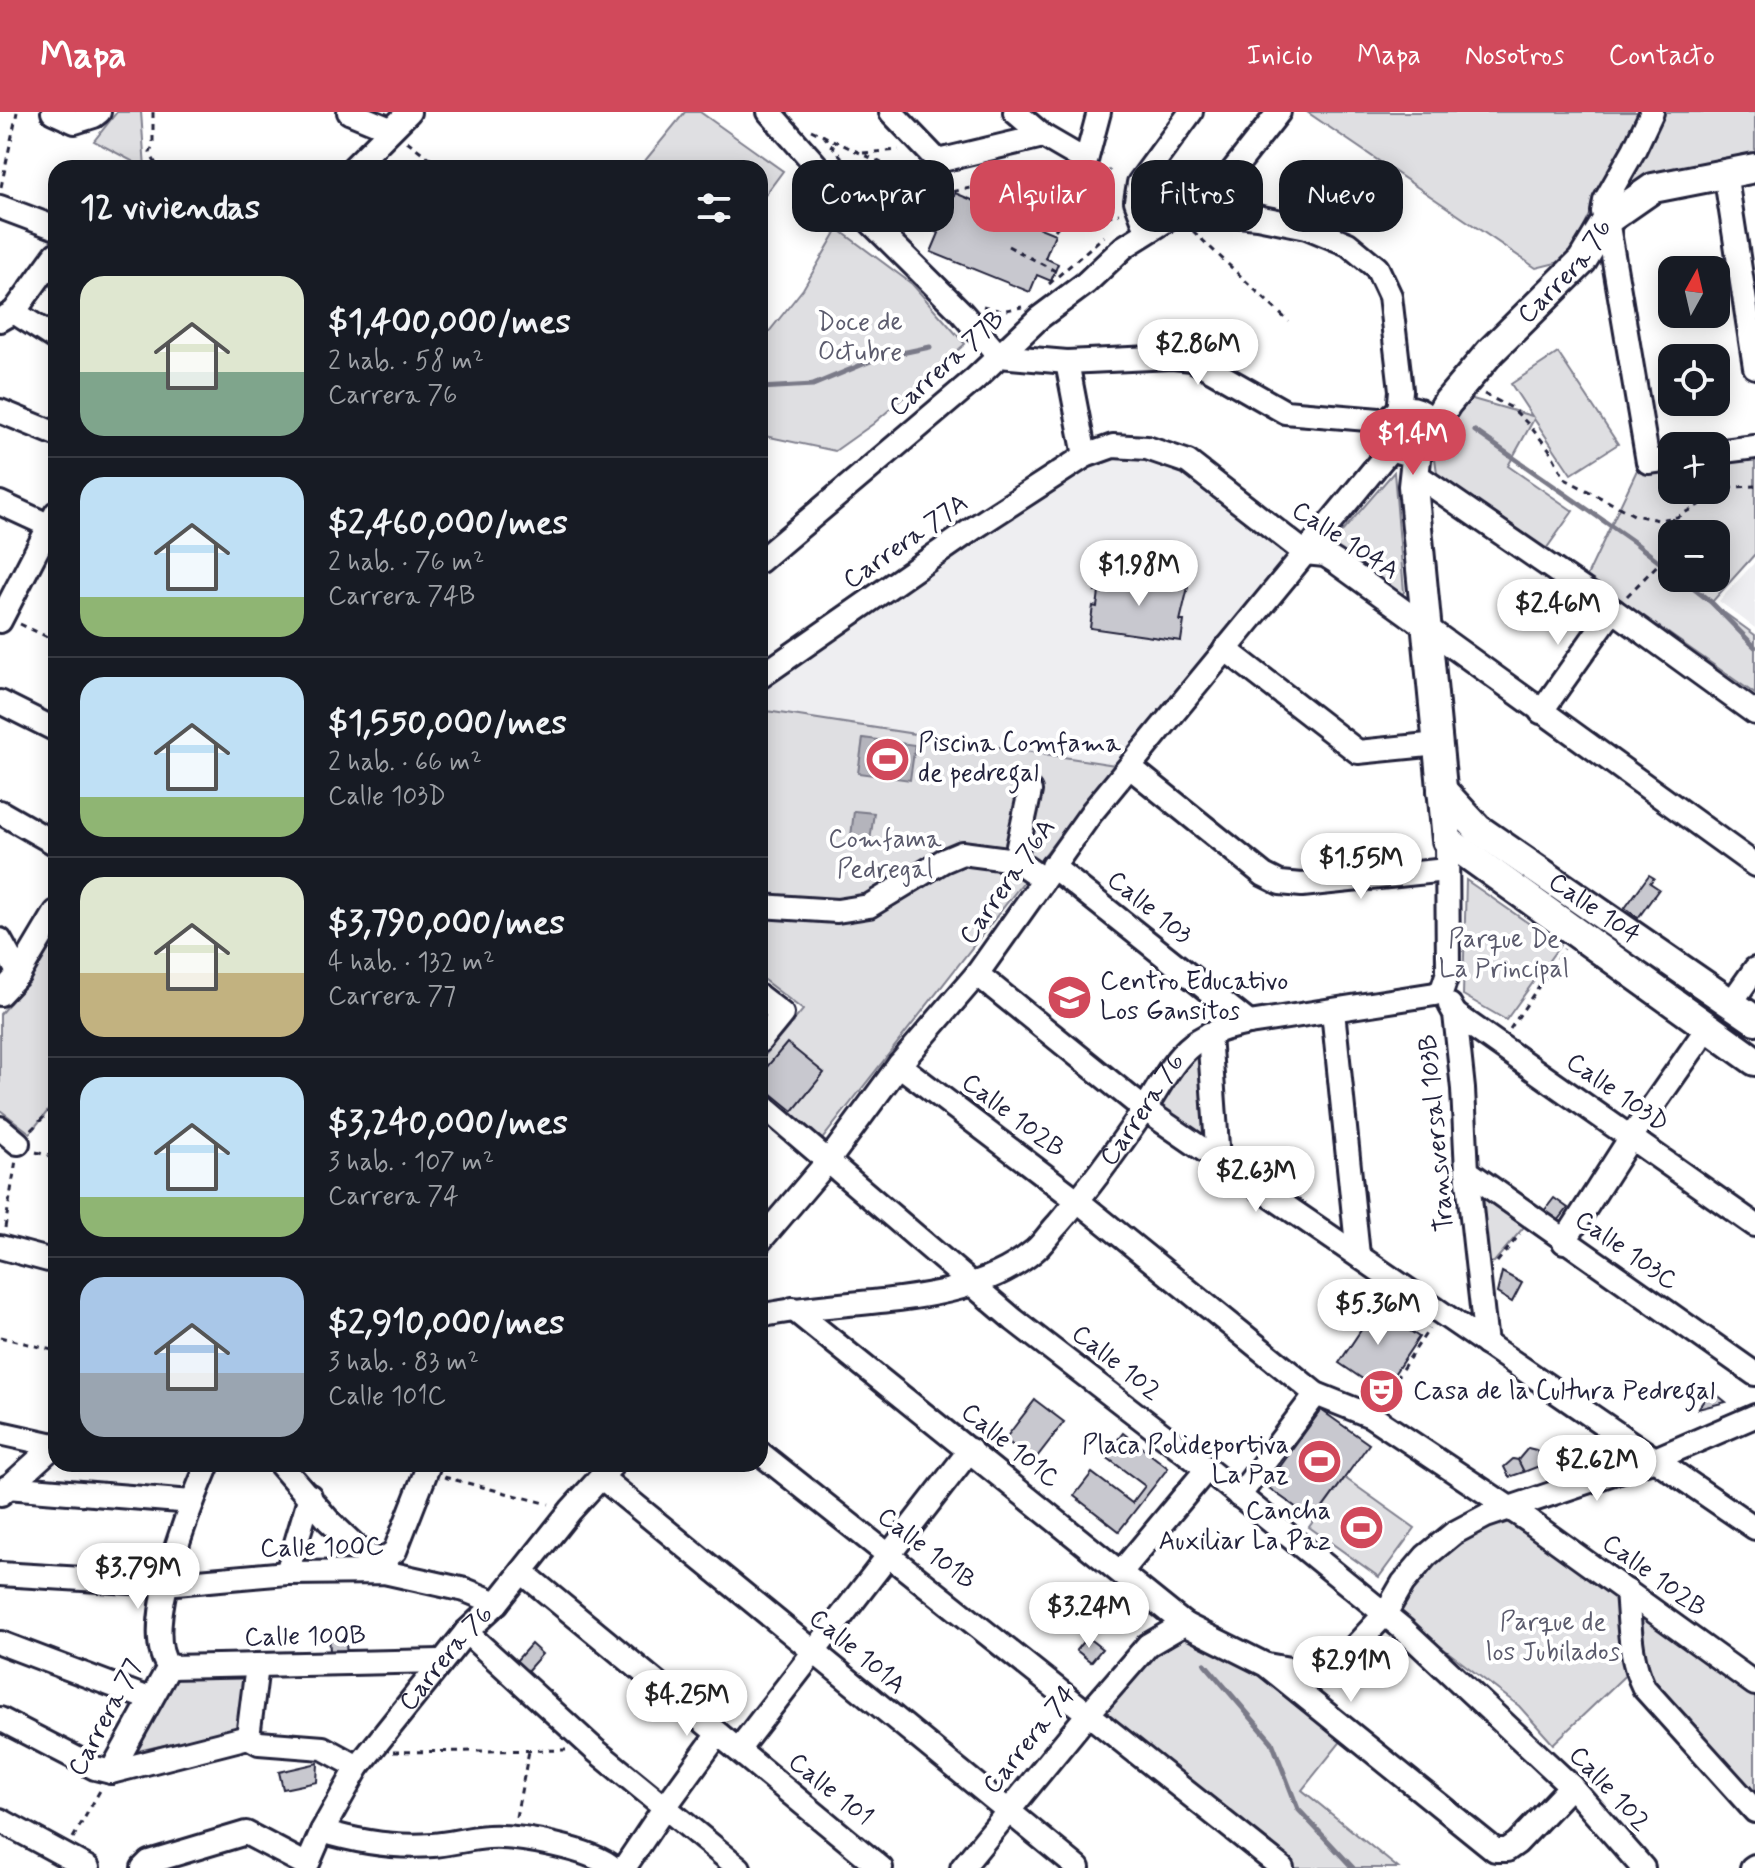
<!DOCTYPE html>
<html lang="es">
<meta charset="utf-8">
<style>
body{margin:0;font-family:Mynerve,sans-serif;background:#242831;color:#f1f3f6;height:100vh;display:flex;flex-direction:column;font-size:30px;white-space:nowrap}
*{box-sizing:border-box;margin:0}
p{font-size:26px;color:#9ea1a6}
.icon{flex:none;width:44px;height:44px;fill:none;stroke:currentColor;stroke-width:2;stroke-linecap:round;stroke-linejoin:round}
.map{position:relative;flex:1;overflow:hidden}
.panel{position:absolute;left:48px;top:48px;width:720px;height:1312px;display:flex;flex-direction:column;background:#171b24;border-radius:24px;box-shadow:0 4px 20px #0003}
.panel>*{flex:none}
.hud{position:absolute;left:792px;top:48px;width:760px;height:72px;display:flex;gap:16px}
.needle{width:52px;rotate:8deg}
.controls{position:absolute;left:1658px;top:144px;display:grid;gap:16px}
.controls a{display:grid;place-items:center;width:72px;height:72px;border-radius:16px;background:#171b24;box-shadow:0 4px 20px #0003;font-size:40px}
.price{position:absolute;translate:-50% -68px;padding:0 18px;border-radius:28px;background:#fff;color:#222;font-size:26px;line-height:52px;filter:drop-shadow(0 2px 4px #0008)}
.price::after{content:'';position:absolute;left:50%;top:48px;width:24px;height:18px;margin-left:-12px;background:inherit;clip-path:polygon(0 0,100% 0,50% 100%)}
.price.selected{background:#d1495b;color:#fff}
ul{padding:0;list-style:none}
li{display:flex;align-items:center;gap:24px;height:200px;padding:0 32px}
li+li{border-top:2px solid #363941}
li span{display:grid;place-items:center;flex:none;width:224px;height:160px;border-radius:24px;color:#555}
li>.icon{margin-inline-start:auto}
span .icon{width:96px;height:96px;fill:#fffc;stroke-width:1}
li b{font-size:34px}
h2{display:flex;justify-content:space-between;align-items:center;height:96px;padding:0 32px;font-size:34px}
.chip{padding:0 28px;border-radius:24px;background:#171b24;box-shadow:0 4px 20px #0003;font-size:28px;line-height:72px}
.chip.selected{background:#d1495b;color:#fff}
header{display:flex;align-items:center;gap:48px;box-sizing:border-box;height:112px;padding:0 40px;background:#d1495b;color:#fff}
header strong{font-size:38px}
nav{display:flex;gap:44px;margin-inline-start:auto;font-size:28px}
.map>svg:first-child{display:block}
</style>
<header>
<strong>Mapa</strong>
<nav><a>Inicio</a><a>Mapa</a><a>Nosotros</a><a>Contacto</a></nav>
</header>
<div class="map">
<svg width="1755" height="1756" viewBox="0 0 1755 1756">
<rect width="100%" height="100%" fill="#fff"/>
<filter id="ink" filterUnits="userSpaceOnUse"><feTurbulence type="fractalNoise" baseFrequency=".0125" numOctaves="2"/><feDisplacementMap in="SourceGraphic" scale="16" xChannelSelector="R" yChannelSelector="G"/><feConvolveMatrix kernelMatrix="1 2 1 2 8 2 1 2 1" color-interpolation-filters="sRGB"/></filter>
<g filter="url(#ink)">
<path fill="#eeeef1" d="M1118,342l23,2 42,13 106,85 -174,211 -355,-55v-24l313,-218z
M1755,450v66l-36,-27z"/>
<path fill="#dfdfe2" stroke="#80808e" stroke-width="2" fill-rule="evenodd" d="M117,0h24l4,56 -51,-27z
M685,0h15l83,59 -23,31v-34h-121z
M1307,0h333l-72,148 -32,8z
M1657,0h98v49l-115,31 -23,-6z
M838,117l74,55 53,60 -92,80 -38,27 -75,-16v-92l43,-54z
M1558,241l60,91 -47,30 -37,-55 -26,47 65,45 -27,38 -62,-43 -3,4 -42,-23 -7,-50 30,-41 70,20 -21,-32z
M1755,332v110l-44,49 44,32v59l-168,-118 50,-106 35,-6v26h44v-34zM1672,422h44v44h-44z
M1394,360l10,120 -4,5 -72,-49z
M760,598l355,55 -299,382 -56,-41v-45l43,-51 -43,-33z
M1466,768l94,65 -54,75 -43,-25z
M56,827v162l-26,32 -30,-23v-96l16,-18z
M1206,930l6,104 -63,-46z
M1483,1086l41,29 -30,35 -6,1z
M1345,1366l70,50 -36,49 -70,-50z
M1505,1402l250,175v109l-68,-82 -50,-52 -84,80 -34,-38 -125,-95 51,-67z
M1186,1524l75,38 82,65 -41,51 96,78h-105l-191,-153 53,-65z
M243,1558l-3,58 -107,24 39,-74z"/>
<path fill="#b4b4bc" stroke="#7a7a88" stroke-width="2" d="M863,626l52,7 -5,35 -52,-7z
M854,699l20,2 -5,35 -19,-3z"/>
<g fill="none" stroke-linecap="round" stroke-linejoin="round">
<path stroke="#7a7a88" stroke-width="5" d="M760,276l53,-3 65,-27 52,-11
M1475,319l159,111 38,30
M1680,466l31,24 44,45
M1205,1552l67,78 26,67 55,59"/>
</g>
<path fill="#c8c8cf" stroke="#22223b" stroke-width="2" d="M955,81l100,41 -10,24 13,6 -7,17 -14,-6 -7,17 -99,-40 8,-19 -12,-4 8,-20 12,5z
M1098,462l90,13 -8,34h4l-3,20 -91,-13 3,-22 4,1 2,-15h-4z
M1649,763l5,3 -4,5 9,6 -21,29 -13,-10z
M787,931l37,30 -31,38 -33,-27v-9z
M1554,1086l14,10 -10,13 -14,-10z
M1502,1160l20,11 -10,19 -15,-9z
M1367,1190l52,35 -37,55 -43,-29 22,-33 -9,-5z
M1711,1278l15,12 -28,7z
M1035,1288l29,22 -31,40 -28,-23z
M1321,1298l48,34 -55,76 -48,-34z
M1123,1321l45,35 -49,63 -45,-35 18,-23 40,30 13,-17 -40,-30z
M1528,1336l8,2 11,13 -23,9 -6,-12z
M1513,1347l5,1 6,12 -15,5 -5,-10z
M329,1523h17l1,33h-16z
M1087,1525l15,12 -11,13 -15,-12z
M531,1532l11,10 -15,17 -11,-10z
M318,1651l-1,19 -34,7 -4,-17z"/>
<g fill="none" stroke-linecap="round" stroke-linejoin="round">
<defs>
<g id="minor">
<path d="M53,0l22,10 19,-6 5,-4"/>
<path d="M349,0l41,17"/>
<path d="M769,0l71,80 121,120 38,44 68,6 105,-5 20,2 93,53 106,9"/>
<path d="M891,0l47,49 105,-25"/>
<path d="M1015,0l28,24 43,25 13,-49"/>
<path d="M1652,0l-18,38 -29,51 -2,11 4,8 41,242 24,-3"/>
<path d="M353,56l56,-56"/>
<path d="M1725,60l30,195"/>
<path d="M0,95l56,21"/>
<path d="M1201,99l78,-99"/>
<path d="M1147,118l-11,-29 3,-18 52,-71"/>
<path d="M14,200l42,27"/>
<path d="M0,208l14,-8 42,-58"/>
<path d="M1067,250l18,94"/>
<path d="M0,299l56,23"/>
<path d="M1716,340l39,-5"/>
<path d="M1414,361l199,137 142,103"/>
<path d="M0,391l50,23"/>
<path d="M760,449l215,-182 64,-61 47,-35 38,-36 51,-32 26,-4 56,6 50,10 41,17 29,24 13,28 11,94 -2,24"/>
<path d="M0,509l56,-108"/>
<path d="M1225,537l133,103 80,-8"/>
<path d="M760,565l214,-149 111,-72 28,-10 34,2 41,14 117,91 20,2 11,7 419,303"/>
<path d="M0,590l56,28"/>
<path d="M1541,600l72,-102"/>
<path d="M1130,655l134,108 16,8 22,2 144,-15"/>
<path d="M0,700l56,32"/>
<path d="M1015,748l15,-69"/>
<path d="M1052,754l197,157"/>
<path d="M760,794l77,5 32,-5 74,-45 19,-8 53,7 28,19"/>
<path d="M0,828l19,34"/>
<path d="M977,862l167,135 611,419"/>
<path d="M0,882l19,-20 37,-62"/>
<path d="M760,885l22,17 -22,27"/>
<path d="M1731,891l24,-34"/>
<path d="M1450,893l5,9 8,75 4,82 19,173"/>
<path d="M1333,899l25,244"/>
<path d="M1455,902l300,211"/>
<path d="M1209,922l9,126"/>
<path d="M899,953l179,136 238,193 55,22 158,105 226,163"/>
<path d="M760,991l254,217 193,149 196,160 168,157 72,82"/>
<path d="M0,1016l18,15"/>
<path d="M1467,1059l288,203"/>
<path d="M760,1129l69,-81 70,-95 78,-91 115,-162 302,-367"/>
<path d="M1564,1130l67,-105 77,-110"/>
<path d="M0,1135l56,15"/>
<path d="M793,1197l391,315 82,41 229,185h12l10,-7 54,-57"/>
<path id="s1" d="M760,1204c87,-20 202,-5 274,-65 9,-7 16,-19 24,-27 32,-37 61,-77 88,-117 14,-21 26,-47 47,-63 16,-12 36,-17 56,-21l186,-29 7,-4 6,-18 -1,-132"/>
<path d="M0,1321l54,12"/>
<path d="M760,1341l522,415"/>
<path d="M280,1352l49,57 36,34 18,5 12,-9 34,-87"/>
<path d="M602,1366l476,390"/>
<path d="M7,1375l185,15"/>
<path d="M1,1382l55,-50"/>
<path d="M1239,1384l77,-102"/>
<path d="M522,1460l359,296"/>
<path d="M1121,1460l86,-103"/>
<path d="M287,1461l23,-77"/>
<path d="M0,1462l165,10 122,-11 97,-1 81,18 32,13"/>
<path d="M1627,1479c3,33 2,67 17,97l111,123"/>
<path d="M466,1520l129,118 144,118"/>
<path d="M1,1531l148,56"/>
<path d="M1267,1553l34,6 24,-4 23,-13 37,-40 18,-31 23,-27 28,-23 32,-17 169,-57 100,-43"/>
<path d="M169,1555l272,-6"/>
<path d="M0,1607l95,49 16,4 137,-35 11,6 64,5 35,19"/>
<path d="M248,1625l9,-71"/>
<path d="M738,1638l232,-300"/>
<path d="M111,1660l58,-105c-31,-36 22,-163 39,-203"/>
<path d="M0,1708l88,48"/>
<path d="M322,1719c36,11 72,17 111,14 18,-1 36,-7 55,-8 29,-2 104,12 125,31"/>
<path d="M143,1756l6,-6 97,-29 61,32"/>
<path id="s2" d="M306,1756l16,-37 36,-64 108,-135 31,-29 74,-93 42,-46"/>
<path d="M624,1756l41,-61 53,-73"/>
<path d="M962,1756l126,-154 60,-69 36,-21"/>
<path d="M1752,1756l3,-2"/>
</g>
<g id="major">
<circle cx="1409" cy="319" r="20"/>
<path id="s3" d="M1430,319l17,-28 43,-51 92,-91 25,-41 46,-32 102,-20"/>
<path d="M1417,338l-4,36 34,354 308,221"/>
<path id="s4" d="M1442,678l36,39 277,191"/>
</g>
</defs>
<use href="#minor" stroke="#22223b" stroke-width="28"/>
<use href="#major" stroke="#22223b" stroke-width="34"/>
<path stroke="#22223b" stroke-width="3" stroke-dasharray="6 6" stroke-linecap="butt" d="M153,0v33l-3,8 8,15
M811,18l135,63 44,-9 34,17 10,1 36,-28
M823,23l47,56
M407,29l35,27
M863,41l36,-3
M1,75l16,-75
M867,75l34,-12
M1068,101l9,-4 33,-39
M1059,113l60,-11
M1055,118l13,-17 11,-33
M1193,119l96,91
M1008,134l53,28
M1049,172l55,-48
M983,194l18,5 21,-4
M1484,282l28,14 16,16 21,25 16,30 69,36 24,5 19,-3 54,-30 24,-1
M1672,406l1,16
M1627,484l45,-46
M20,512l36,17
M1510,917l54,-80
M31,1018l25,-25
M36,1040l20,6
M5,1116l11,-68
M1497,1150l23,-28
M0,1225l56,14
M1382,1287l47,-70
M444,1365l105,27
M393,1640l173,-2
M516,1705l13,-66
M73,1726l28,-49"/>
<use href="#minor" stroke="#fff" stroke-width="22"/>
<use href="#major" stroke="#fff" stroke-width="28"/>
</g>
</g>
<defs>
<symbol id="stadium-disc" viewBox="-11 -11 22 22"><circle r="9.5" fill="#d1495b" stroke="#fff"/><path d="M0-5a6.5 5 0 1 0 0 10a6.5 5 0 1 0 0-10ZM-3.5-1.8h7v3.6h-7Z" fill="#fff"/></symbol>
<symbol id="school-disc" viewBox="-11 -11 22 22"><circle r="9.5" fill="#d1495b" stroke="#fff"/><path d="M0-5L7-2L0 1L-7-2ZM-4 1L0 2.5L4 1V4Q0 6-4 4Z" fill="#fff"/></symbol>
<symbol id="theatre-disc" viewBox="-11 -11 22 22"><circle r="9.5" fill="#d1495b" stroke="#fff"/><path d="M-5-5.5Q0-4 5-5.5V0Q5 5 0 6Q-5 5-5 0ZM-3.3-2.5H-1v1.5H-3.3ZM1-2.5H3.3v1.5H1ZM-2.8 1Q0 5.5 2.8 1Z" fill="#fff"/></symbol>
</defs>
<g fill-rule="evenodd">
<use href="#stadium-disc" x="862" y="622" width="51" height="51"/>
<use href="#school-disc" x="1044" y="860" width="51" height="51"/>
<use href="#theatre-disc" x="1356" y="1254" width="51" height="51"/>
<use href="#stadium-disc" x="1294" y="1324" width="51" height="51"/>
<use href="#stadium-disc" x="1336" y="1390" width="51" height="51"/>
</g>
<g text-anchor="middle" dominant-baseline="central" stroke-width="8" stroke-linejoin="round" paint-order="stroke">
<g font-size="26" fill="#22223b" stroke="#fff">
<text stroke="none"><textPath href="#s3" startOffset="210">Carrera 76</textPath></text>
<text transform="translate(947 252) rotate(-42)">Carrera 77B</text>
<text transform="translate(1345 429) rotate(33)">Calle 104A</text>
<text transform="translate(906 430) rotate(-35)">Carrera 77A</text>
<text transform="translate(1008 770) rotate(-55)">Carrera 76A</text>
<text transform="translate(1149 796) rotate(39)">Calle 103</text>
<text stroke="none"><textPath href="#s4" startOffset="194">Calle 104</textPath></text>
<text transform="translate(1617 981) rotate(35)">Calle 103D</text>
<text stroke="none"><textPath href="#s1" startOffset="464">Carrera 76</textPath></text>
<text transform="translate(1013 1004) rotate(37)">Calle 102B</text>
<text transform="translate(1437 1021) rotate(-95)">Transversal 103B</text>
<text transform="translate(1626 1139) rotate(35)">Calle 103C</text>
<text transform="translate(1116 1251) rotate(38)">Calle 102</text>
<text transform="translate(1010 1334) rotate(39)">Calle 101C</text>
<text transform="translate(322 1436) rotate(-1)">Calle 100C</text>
<text transform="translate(926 1437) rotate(38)">Calle 101B</text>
<text transform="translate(1654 1464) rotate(36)">Calle 102B</text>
<text transform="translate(305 1525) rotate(-1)">Calle 100B</text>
<text transform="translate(857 1540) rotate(40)">Calle 101A</text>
<text stroke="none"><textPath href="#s2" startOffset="254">Carrera 76</textPath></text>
<text transform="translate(106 1606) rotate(-62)">Carrera 77</text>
<text transform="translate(1030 1628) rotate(-51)">Carrera 74</text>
<text transform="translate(1609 1677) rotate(47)">Calle 102</text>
<text transform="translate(830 1678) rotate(39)">Calle 101</text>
</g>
<g font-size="26" fill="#5b5b6d" stroke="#fff">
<text x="860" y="211">Doce de<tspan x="860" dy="30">Octubre</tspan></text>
<text x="885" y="728">Comfama<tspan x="885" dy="30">Pedregal</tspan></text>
<text x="1504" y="828">Parque De<tspan x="1504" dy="30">La Principal</tspan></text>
<text x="1553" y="1511">Parque de<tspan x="1553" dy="30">los Jubilados</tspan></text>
</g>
<g font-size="26" fill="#22223b" stroke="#fff" text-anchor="start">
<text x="918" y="632">Piscina Comfama<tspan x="918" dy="30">de pedregal</tspan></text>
<text x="1100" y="870">Centro Educativo<tspan x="1100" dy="30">Los Gansitos</tspan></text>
<text x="1413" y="1280">Casa de la Cultura Pedregal</text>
<text x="1289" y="1334" text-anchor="end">Placa Polideportiva<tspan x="1289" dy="30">La Paz</tspan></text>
<text x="1331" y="1400" text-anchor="end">Cancha<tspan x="1331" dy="30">Auxiliar La Paz</tspan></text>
</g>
</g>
</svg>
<div class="controls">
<a><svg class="needle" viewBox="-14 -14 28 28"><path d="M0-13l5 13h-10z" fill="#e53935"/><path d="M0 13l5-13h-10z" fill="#9ea1a6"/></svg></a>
<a><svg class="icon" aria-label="locate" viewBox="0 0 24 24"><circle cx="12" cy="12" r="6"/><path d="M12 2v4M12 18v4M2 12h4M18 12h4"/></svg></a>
<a>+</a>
<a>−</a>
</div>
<b class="price" style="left:1198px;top:275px">$2.86M</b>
<b class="price selected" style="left:1413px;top:365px">$1.4M</b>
<b class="price" style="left:1139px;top:496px">$1.98M</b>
<b class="price" style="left:1558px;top:535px">$2.46M</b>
<b class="price" style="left:1361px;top:789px">$1.55M</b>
<b class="price" style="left:1256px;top:1102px">$2.63M</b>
<b class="price" style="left:1378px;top:1235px">$5.36M</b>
<b class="price" style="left:1597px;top:1391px">$2.62M</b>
<b class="price" style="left:138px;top:1499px">$3.79M</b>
<b class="price" style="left:1089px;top:1538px">$3.24M</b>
<b class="price" style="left:1351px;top:1592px">$2.91M</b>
<b class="price" style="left:687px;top:1626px">$4.25M</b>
<div class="hud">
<a class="chip">Comprar</a>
<a class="chip selected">Alquilar</a>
<a class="chip">Filtros</a>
<a class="chip">Nuevo</a>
</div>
<section class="panel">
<h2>12 viviendas<svg class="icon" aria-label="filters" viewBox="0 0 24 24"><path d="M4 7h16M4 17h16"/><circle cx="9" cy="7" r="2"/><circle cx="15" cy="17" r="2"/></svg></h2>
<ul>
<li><span style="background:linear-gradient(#dfe7d0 60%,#7fa58c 0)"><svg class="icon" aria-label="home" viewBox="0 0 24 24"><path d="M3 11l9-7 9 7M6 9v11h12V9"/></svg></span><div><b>$1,400,000/mes</b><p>2 hab. · 58 m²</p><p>Carrera 76</p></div></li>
<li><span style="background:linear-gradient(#bfe0f5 75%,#8fb573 0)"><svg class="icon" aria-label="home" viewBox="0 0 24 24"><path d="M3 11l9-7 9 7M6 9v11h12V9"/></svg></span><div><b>$2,460,000/mes</b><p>2 hab. · 76 m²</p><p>Carrera 74B</p></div></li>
<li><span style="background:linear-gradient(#bfe0f5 75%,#8fb573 0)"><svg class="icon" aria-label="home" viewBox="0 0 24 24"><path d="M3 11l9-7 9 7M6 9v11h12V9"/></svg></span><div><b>$1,550,000/mes</b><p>2 hab. · 66 m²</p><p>Calle 103D</p></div></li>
<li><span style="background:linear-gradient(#dfe7d0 60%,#c2b280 0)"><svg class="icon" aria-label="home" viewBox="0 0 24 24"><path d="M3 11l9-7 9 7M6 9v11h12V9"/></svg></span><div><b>$3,790,000/mes</b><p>4 hab. · 132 m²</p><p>Carrera 77</p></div></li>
<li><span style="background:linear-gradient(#bfe0f5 75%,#8fb573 0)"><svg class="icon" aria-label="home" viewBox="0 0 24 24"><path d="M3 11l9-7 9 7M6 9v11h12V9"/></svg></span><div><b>$3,240,000/mes</b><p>3 hab. · 107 m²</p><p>Carrera 74</p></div></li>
<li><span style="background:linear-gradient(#a9c7e8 60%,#9aa5b1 0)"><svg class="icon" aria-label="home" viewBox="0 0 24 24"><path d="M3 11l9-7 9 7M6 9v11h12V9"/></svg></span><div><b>$2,910,000/mes</b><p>3 hab. · 83 m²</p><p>Calle 101C</p></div></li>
</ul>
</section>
</div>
